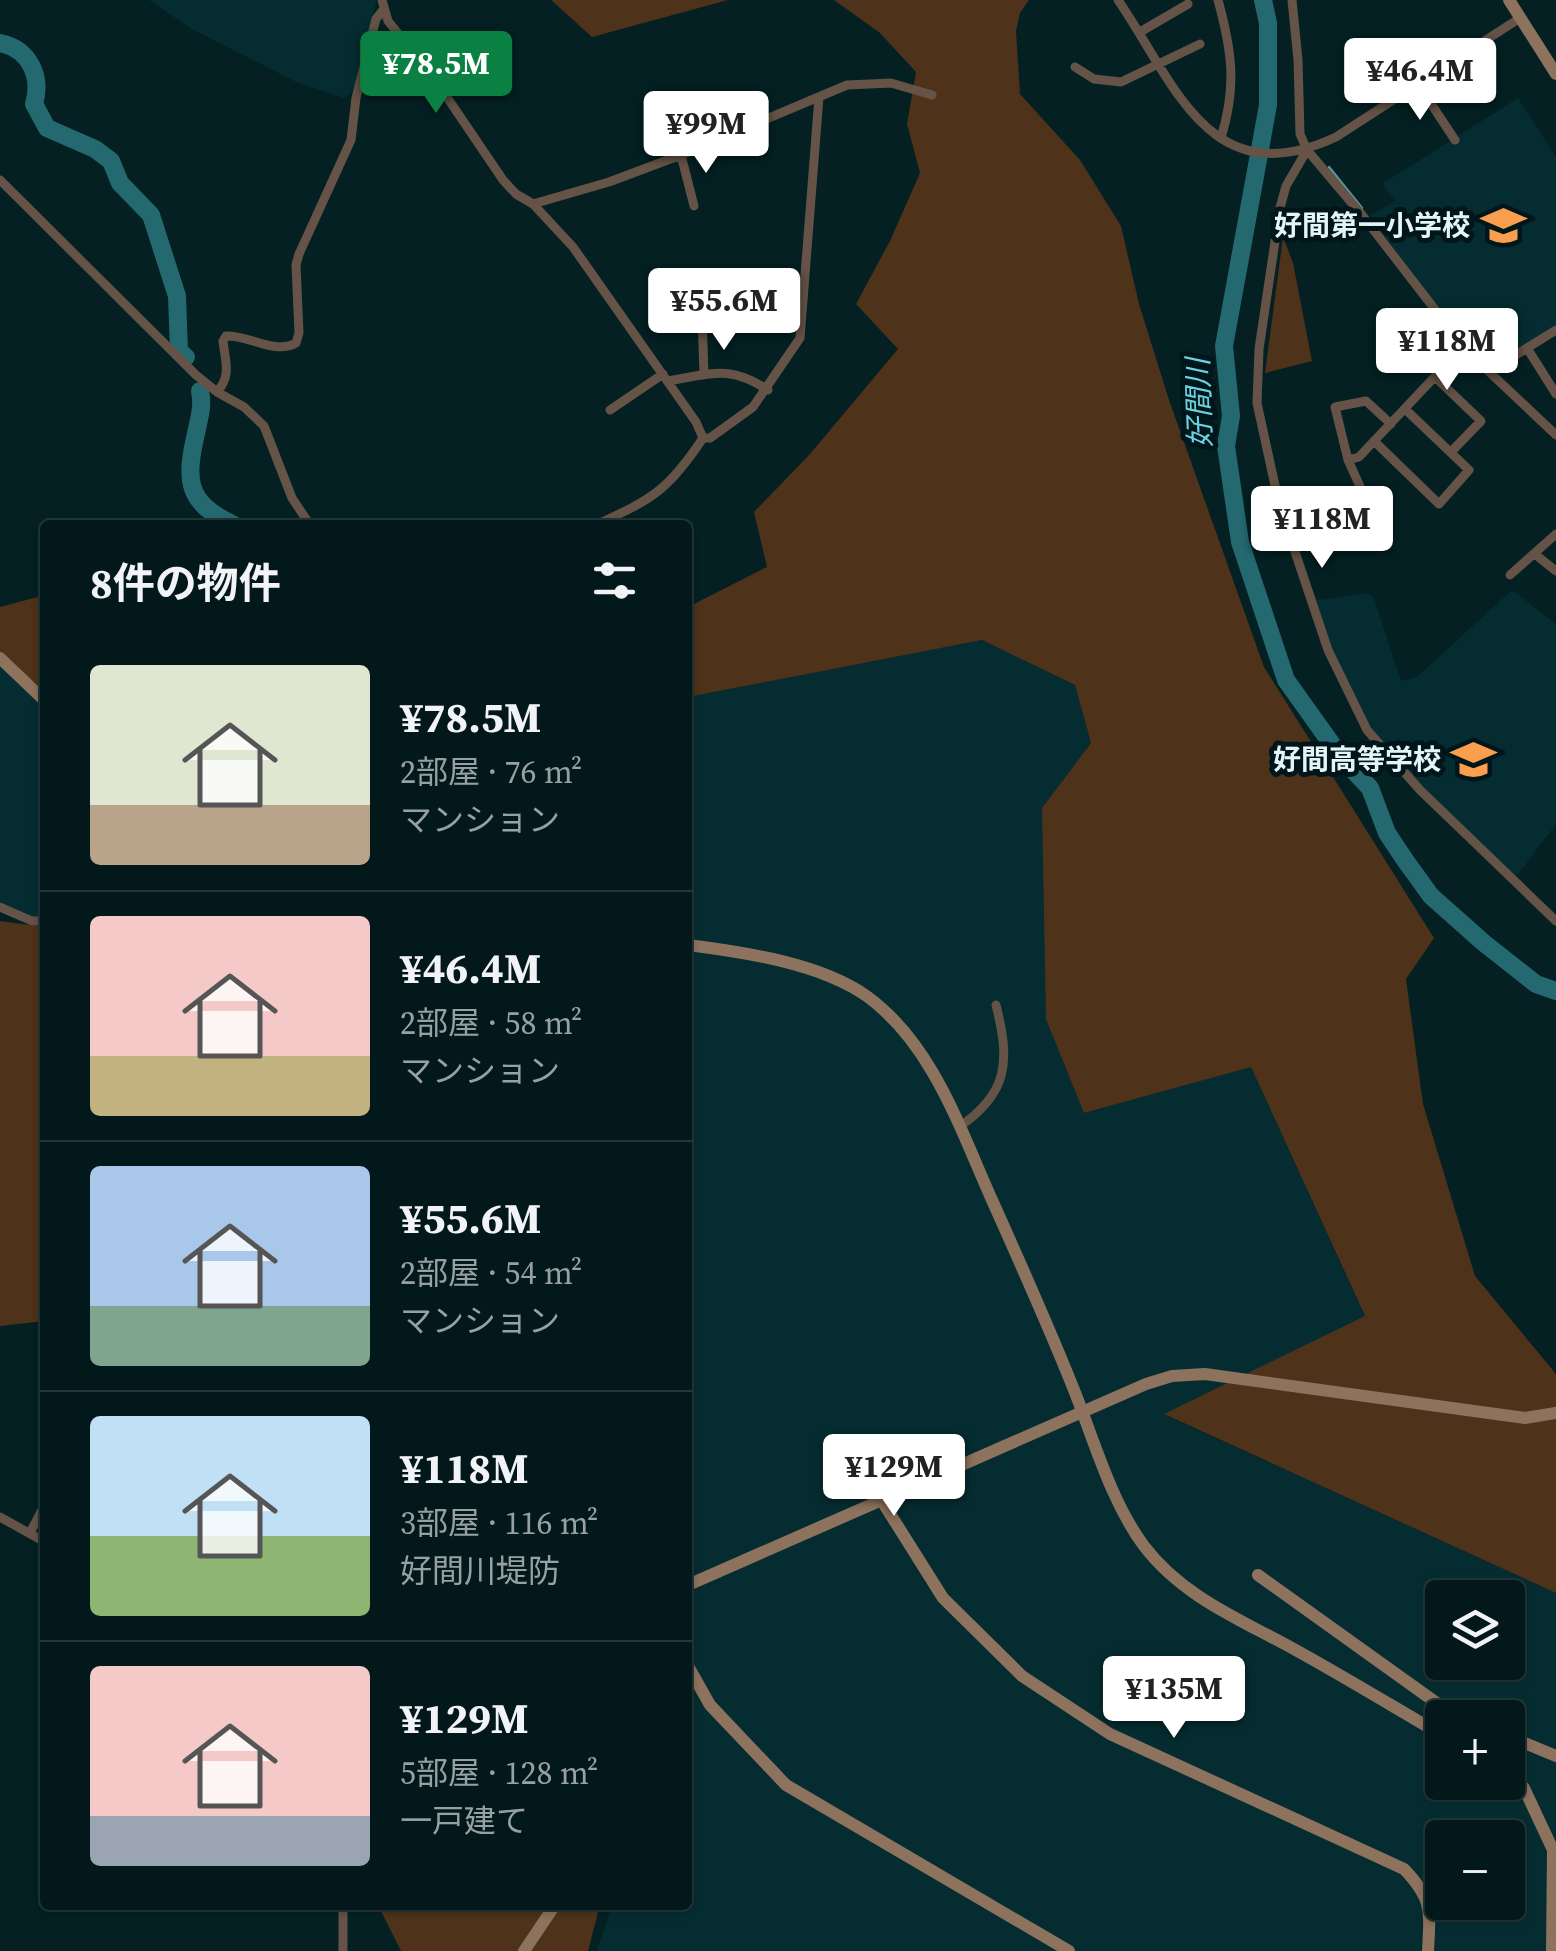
<!DOCTYPE html>
<html lang="ja">
<meta charset="utf-8">
<style>
body{margin:0;font-family:"Source Serif 4","Noto Sans JP",serif;background:#0d2123;color:#f1f3f6;height:100vh;display:flex;flex-direction:column;font-size:38px;white-space:nowrap}
*{box-sizing:border-box;margin:0}
p{font-size:32px;color:#97a0a2}
.icon{flex:none;width:55px;height:55px;fill:none;stroke:currentColor;stroke-width:2;stroke-linecap:round;stroke-linejoin:round}
.map{position:relative;flex:1;overflow:hidden}
.details{position:absolute;left:40px;top:520px;width:652px;height:1390px;display:flex;flex-direction:column;background:#03181a;border-radius:10px;box-shadow:0 2px 8px #0004,0 0 0 2px #243739}
.details>*{flex:none}
.buttons{position:absolute;left:1425px;top:1580px;display:grid;gap:20px}
.buttons a{display:grid;place-items:center;width:100px;height:100px;border-radius:10px;background:#03181a;box-shadow:0 2px 8px #0004,0 0 0 2px #243739;font-size:50px}
.price{position:absolute;translate:-50% -85px;padding:0 22px;border-radius:10px;background:#fff;color:#222;font-size:32px;line-height:65px;filter:drop-shadow(0 2px 5px #0008)}
.price::after{content:'';position:absolute;left:50%;top:60px;width:30px;height:22px;margin-left:-15px;background:inherit;clip-path:polygon(0 0,100% 0,50% 100%)}
.price.current{background:#0b8043;color:#fff}
ul{padding:0;list-style:none}
li{display:flex;align-items:center;gap:30px;height:250px;padding:0 50px}
li+li{border-top:2px solid #243739}
li span{display:grid;place-items:center;flex:none;width:280px;height:200px;border-radius:10px;color:#555}
li>.icon{margin-inline-start:auto}
span .icon{width:120px;height:120px;fill:#fffc;stroke-width:1}
li b{font-size:42px}
h2{display:flex;justify-content:space-between;align-items:center;height:120px;padding:0 50px;font-size:42px}
.map>svg:first-child{display:block}
</style>
<div class="map">
<svg width="1556" height="1951" viewBox="0 0 1556 1951">
<rect width="100%" height="100%" fill="#042023"/>
<path fill="#052d31" fill-rule="evenodd" d="M149,0h227v3l-22,87 -10,8 -50,-17 -102,-52z
M1518,98l38,59v168l-65,40 -38,-36 -83,-113 25,-15 -13,-17z
M1512,590l44,34v200l-40,53 -98,-89 -51,-58 -55,-129 56,-8 6,5 27,83 16,-4z
M982,640l93,45 16,58 -49,65 42,305 167,-46 114,250 -200,98 391,178v358h-959l15,-46h76v-1208zM1442,1598h66v64h-66zM1442,1718h66v64h-66zM1442,1838h66v64h-66z
M0,658l45,43v220l-45,-14z"/>
<path fill="#4e3219" d="M551,0h177l-136,37z
M834,0h195l-9,13 -4,18 4,63 60,66 41,66 18,78 30,96 95,267 170,271 -28,41 17,125 52,172 81,98v219l-392,-179 201,-98 -114,-249 -167,46 -38,-94 -4,-211 49,-65 -16,-58 -93,-45 -294,57v-90l79,-40 -13,-55 56,-58 88,-105 -42,-45 34,-63 30,-68 -13,-49 9,-52 -36,-39z
M1283,237l10,26 19,98 -47,12z
M45,595v106l-45,-43v-51z
M0,921l45,6v394l-45,5z
M378,1905h222l-12,46h-187z"/>
<g fill="none" stroke-linecap="round" stroke-linejoin="round">
<path stroke="#5e9298" stroke-width="2.5" d="M1329,167l33,41"/>
<path stroke="#246870" stroke-width="18" d="M1263,0l5,23v82l-44,241 7,70 -5,30 14,96 46,138 55,77 29,31 17,45 18,27 26,36 53,47 52,41 20,7
M0,43c30,6 42,34 34,61l13,24 48,21 16,12 9,22 31,32 26,81 2,55 7,6
M200,391c3,14 0,24 -3,38 -12,51 -12,73 37,96"/>
<path stroke="#645346" stroke-width="9" d="M382,0l6,21 46,57 69,102 13,14 17,10 40,43 123,175 7,16c-35,53 -51,61 -107,87
M1118,0c57,83 91,196 218,137l184,-119
M1218,0c14,51 19,86 3,138
M1292,0l6,60 2,74 7,16 55,65 105,136 89,84
M1140,32l48,-28
M1075,67l19,12 27,3 79,-38
M1418,84l37,56
M1307,150l-21,36 -6,22 -21,141 -2,54 22,101 49,146 39,80 53,60 136,131
M681,155l13,51
M0,180l196,195 21,17 27,15 20,19 28,72 18,27
M533,204l76,-22 72,-27 166,-70 44,-2 41,12
M701,286l3,89
M702,308l34,-2
M1527,348l29,46
M1490,371l66,-41
M1435,377l46,44 -30,31
M668,381c43,-7 61,-17 100,9
M217,392c15,-17 8,-31 6,-51l3,-5c24,-1 48,19 70,7l3,-10 -3,-68 3,-11 52,-114 5,-42 20,-79 7,-9
M610,410l53,-36
M703,438h7l43,-31 47,-69 19,-241
M1374,441l65,63 30,-34 -64,-61
M1348,460l11,-3 85,-90 23,-16
M1363,493l-15,-33 -13,-53 31,-6 25,23
M1536,555l20,16
M1510,575l46,-41
M0,907l32,14h13
M959,1127c50,-34 51,-66 37,-122
M0,1517l45,25
M30,1533l15,-29
M343,1905v46"/>
<path stroke="#8d725d" stroke-width="12" d="M1509,0l47,74
M0,658l45,43
M688,945c55,7 133,18 180,52 65,48 92,132 124,203 29,65 58,129 84,195 19,49 36,108 68,151 38,50 95,73 148,102 51,28 100,58 150,87
M882,1501l61,97 79,78 88,58 294,135c29,30 26,42 24,82
M1258,1575l187,134 20,9
M688,1585l458,-201 26,-8 33,-2 320,44 31,-5
M688,1666l22,39 76,80 283,166
M1508,1736l48,20
M1508,1775l16,13 29,62 -1,101
M524,1951l31,-46"/>
</g>
<defs>
<symbol id="school-bare" viewBox="-9 -9 18 18"><path d="M0-5L7-2L0 1L-7-2ZM-4 1L0 2.5L4 1V4Q0 6-4 4Z" fill="#fa9f4e" stroke="#00161a" stroke-width="2.5" paint-order="stroke"/></symbol>
</defs>
<g fill-rule="evenodd">
<use href="#school-bare" x="1472" y="194" width="63" height="63"/>
<use href="#school-bare" x="1442" y="728" width="63" height="63"/>
</g>
<g text-anchor="middle" dominant-baseline="central" stroke-width="10" stroke-linejoin="round" paint-order="stroke">
<g font-size="28" font-weight="bold" fill="#e5f5f7" stroke="#00161a" text-anchor="end">
<text x="1470" y="225">好間第一小学校</text>
<text x="1441" y="759">好間高等学校</text>
</g>
<g font-size="30" font-style="italic" fill="#6ad3df" stroke="#00161a">
<text transform="translate(1199 403) rotate(-92)">好間川</text>
</g>
</g>
</svg>
<div class="buttons">
<a><svg class="icon" aria-label="layers" viewBox="0 0 24 24"><path d="M12 4l9 5-9 5-9-5zM3 14l9 5 9-5"/></svg></a>
<a>+</a>
<a>−</a>
</div>
<b class="price current" style="left:436px;top:116px">¥78.5M</b>
<b class="price" style="left:1420px;top:123px">¥46.4M</b>
<b class="price" style="left:706px;top:176px">¥99M</b>
<b class="price" style="left:724px;top:353px">¥55.6M</b>
<b class="price" style="left:1447px;top:393px">¥118M</b>
<b class="price" style="left:1322px;top:571px">¥118M</b>
<b class="price" style="left:894px;top:1519px">¥129M</b>
<b class="price" style="left:1174px;top:1741px">¥135M</b>
<section class="details">
<h2>8件の物件<svg class="icon" aria-label="filters" viewBox="0 0 24 24"><path d="M4 7h16M4 17h16"/><circle cx="9" cy="7" r="2"/><circle cx="15" cy="17" r="2"/></svg></h2>
<ul>
<li><span style="background:linear-gradient(#dfe7d0 70%,#b9a48a 0)"><svg class="icon" aria-label="home" viewBox="0 0 24 24"><path d="M3 11l9-7 9 7M6 9v11h12V9"/></svg></span><div><b>¥78.5M</b><p>2部屋 · 76 m²</p><p>マンション</p></div></li>
<li><span style="background:linear-gradient(#f6c9c9 70%,#c2b280 0)"><svg class="icon" aria-label="home" viewBox="0 0 24 24"><path d="M3 11l9-7 9 7M6 9v11h12V9"/></svg></span><div><b>¥46.4M</b><p>2部屋 · 58 m²</p><p>マンション</p></div></li>
<li><span style="background:linear-gradient(#a9c7e8 70%,#7fa58c 0)"><svg class="icon" aria-label="home" viewBox="0 0 24 24"><path d="M3 11l9-7 9 7M6 9v11h12V9"/></svg></span><div><b>¥55.6M</b><p>2部屋 · 54 m²</p><p>マンション</p></div></li>
<li><span style="background:linear-gradient(#bfe0f5 60%,#8fb573 0)"><svg class="icon" aria-label="home" viewBox="0 0 24 24"><path d="M3 11l9-7 9 7M6 9v11h12V9"/></svg></span><div><b>¥118M</b><p>3部屋 · 116 m²</p><p>好間川堤防</p></div></li>
<li><span style="background:linear-gradient(#f6c9c9 75%,#9aa5b1 0)"><svg class="icon" aria-label="home" viewBox="0 0 24 24"><path d="M3 11l9-7 9 7M6 9v11h12V9"/></svg></span><div><b>¥129M</b><p>5部屋 · 128 m²</p><p>一戸建て</p></div></li>
</ul>
</section>
</div>
